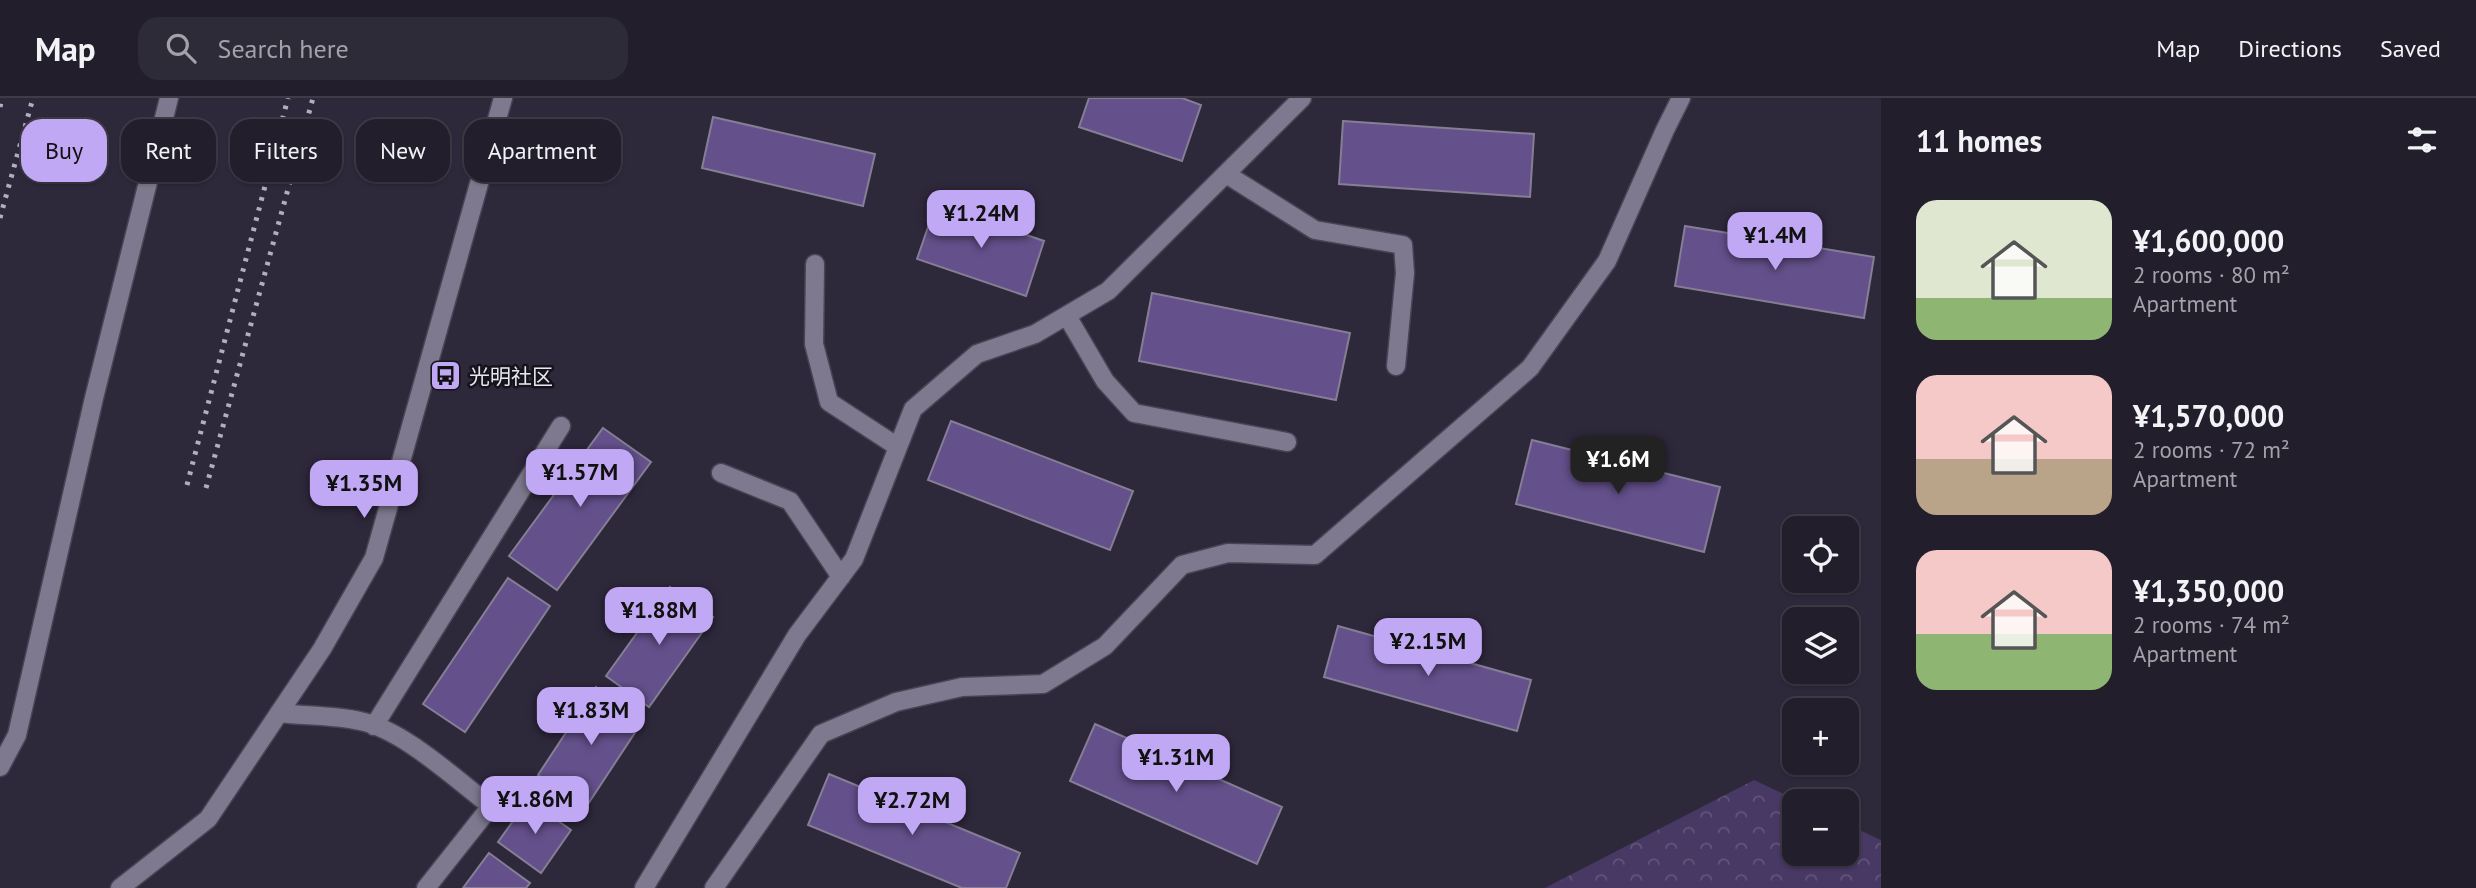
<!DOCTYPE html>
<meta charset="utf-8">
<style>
body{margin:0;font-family:"PT Sans","Noto Sans SC",sans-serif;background:#2e2b38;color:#f1f3f6;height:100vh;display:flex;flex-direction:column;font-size:26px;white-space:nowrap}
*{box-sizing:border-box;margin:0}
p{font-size:23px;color:#a2a2a9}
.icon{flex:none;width:38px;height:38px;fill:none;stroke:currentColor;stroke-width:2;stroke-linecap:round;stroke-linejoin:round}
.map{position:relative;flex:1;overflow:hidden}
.drawer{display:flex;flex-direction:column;background:#221e2c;width:595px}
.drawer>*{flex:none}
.guide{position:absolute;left:21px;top:21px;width:665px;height:63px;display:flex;gap:14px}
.controls{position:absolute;left:1782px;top:418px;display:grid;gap:14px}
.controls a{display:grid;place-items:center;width:77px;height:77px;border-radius:14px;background:#221e2c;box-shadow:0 2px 5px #0004,0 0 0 2px #3f3c48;font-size:35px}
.price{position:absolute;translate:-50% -60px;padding:0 16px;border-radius:14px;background:#c0a8f4;color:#111;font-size:23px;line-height:46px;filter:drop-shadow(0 2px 4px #0008)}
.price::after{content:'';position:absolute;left:50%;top:42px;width:21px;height:16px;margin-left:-10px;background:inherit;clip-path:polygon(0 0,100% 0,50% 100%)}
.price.selected{background:#222;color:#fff}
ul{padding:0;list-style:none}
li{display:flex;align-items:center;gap:21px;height:175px;padding:0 35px}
li span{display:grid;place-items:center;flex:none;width:196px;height:140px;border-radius:21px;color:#555}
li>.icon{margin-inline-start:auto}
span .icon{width:84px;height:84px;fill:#fffc;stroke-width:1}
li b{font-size:30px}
h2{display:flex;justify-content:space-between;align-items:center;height:84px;padding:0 35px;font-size:30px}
.tag{padding:0 24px;border-radius:21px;background:#221e2c;box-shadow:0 2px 5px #0004,0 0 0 2px #3f3c48;font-size:24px;line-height:63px}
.tag.selected{background:#c0a8f4;color:#111}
header{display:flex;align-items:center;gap:42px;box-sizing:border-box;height:98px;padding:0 35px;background:#221e2c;border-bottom:2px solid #3f3c48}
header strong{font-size:33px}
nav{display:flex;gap:38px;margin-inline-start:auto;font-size:24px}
.search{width:490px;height:63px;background:#2e2b38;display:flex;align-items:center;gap:18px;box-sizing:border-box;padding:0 24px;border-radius:21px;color:#a2a2a9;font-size:26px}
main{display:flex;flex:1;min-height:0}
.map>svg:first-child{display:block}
</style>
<header>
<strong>Map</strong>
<div class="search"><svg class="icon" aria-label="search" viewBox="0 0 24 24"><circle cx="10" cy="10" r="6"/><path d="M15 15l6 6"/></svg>Search here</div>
<nav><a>Map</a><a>Directions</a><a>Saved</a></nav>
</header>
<main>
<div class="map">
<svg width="1881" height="790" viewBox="0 0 1881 790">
<defs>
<pattern id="forest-crowns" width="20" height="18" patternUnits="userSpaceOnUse" patternTransform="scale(1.75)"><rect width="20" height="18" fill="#473864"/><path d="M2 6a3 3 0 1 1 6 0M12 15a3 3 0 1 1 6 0" fill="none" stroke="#62557b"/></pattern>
</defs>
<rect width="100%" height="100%" fill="#2e283b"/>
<path fill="url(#forest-crowns)" d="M1754,682l45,21 -5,1v52h52v-30l35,16v48h-336z"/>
<path fill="#64508b" stroke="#857e95" stroke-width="2" d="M1089,0h93l19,7 -19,56 -103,-34z
M713,19l162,37 -12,52 -161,-38z
M1343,23l191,13 -4,63 -191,-13z
M936,106l108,37 -18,55 -109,-37z
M1685,128l189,31 -10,61 -189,-32z
M1152,195l198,40 -14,67 -197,-39z
M951,323l182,70 -23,59 -182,-70z
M603,330l48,34 -94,128 -48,-34z
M1532,342l188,47 -16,65 -188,-48z
M508,480l42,28 -85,126 -42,-28z
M670,489l43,30 -64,90 -43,-31z
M1338,528l193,54 -14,51 -193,-54z
M596,589l48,32 -58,88 -48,-32z
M1095,626l187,83 -25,57 -187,-83z
M829,676l191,79 -14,35h-44l-154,-63z
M528,702l43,30 -30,43 -43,-31z
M489,755l41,30 -4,5h-63z"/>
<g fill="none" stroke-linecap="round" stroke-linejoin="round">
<defs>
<path id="lane" d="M1226,76l89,56 88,15 2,28 -9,93
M815,166l-1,80 15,58 69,45
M1067,218l38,65 29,32 153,29
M721,375l69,28 51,76
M279,615c26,3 55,2 81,8 44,9 95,58 131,85l-65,82
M374,628l187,-300
M644,790l153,-253 57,-76 59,-150 64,-55 58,-20 73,-43 194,-193
M714,790l107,-154 75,-32 66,-15 81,-3 62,-38 77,-81 46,-12 87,2 215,-187 77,-107 58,-131 16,-32"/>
<path id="street" d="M0,669l17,-32 77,-337 75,-300
M120,790l88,-69 114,-170 52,-91 129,-460"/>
</defs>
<use href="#lane" stroke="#494454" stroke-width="21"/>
<use href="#street" stroke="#494454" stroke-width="21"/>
<use href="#lane" stroke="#7f798f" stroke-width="18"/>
<use href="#street" stroke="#7f798f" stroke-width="18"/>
<path stroke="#b2aebc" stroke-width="5" stroke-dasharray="3.5 7" stroke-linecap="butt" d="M0,9l2,-9
M0,120l33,-120
M187,387l101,-387
M206,390l107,-390"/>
</g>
<defs>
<symbol id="bus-square" viewBox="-11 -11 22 22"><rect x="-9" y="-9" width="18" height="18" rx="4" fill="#c0a8f4" stroke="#15131b"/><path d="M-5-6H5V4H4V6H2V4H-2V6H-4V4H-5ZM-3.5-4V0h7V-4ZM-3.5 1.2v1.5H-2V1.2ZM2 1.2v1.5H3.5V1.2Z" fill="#111"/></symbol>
</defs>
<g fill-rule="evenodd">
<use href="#bus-square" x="428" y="260" width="35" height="35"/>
</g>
<g text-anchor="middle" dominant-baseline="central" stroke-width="5" stroke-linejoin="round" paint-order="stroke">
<g font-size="21" fill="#e9e6f2" stroke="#15131b" text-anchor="start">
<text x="469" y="278">光明社区</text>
</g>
</g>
</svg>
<div class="controls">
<a><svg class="icon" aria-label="locate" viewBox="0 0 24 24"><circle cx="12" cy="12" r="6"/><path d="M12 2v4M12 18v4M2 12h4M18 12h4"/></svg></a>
<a><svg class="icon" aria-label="layers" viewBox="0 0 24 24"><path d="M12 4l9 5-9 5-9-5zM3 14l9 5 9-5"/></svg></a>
<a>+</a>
<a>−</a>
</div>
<b class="price" style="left:981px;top:152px">¥1.24M</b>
<b class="price" style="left:1775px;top:174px">¥1.4M</b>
<b class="price selected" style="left:1618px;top:398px">¥1.6M</b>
<b class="price" style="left:580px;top:411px">¥1.57M</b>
<b class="price" style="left:364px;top:422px">¥1.35M</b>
<b class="price" style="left:659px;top:549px">¥1.88M</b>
<b class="price" style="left:1428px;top:580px">¥2.15M</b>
<b class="price" style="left:591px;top:649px">¥1.83M</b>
<b class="price" style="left:1176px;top:696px">¥1.31M</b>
<b class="price" style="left:535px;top:738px">¥1.86M</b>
<b class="price" style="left:912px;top:739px">¥2.72M</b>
<div class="guide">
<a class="tag selected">Buy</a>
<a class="tag">Rent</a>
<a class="tag">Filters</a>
<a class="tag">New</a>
<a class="tag">Apartment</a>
</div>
</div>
<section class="drawer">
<h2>11 homes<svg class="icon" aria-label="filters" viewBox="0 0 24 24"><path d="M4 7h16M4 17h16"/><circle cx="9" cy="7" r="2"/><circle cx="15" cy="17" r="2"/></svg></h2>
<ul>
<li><span style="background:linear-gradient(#dfe7d0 70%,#8fb573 0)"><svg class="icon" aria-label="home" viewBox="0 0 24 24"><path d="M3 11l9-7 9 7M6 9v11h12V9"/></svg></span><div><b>¥1,600,000</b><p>2 rooms · 80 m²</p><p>Apartment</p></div></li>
<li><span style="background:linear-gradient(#f6c9c9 60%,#b9a48a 0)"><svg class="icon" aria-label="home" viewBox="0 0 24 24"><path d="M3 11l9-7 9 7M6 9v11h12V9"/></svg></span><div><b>¥1,570,000</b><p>2 rooms · 72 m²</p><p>Apartment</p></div></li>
<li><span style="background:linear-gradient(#f6c9c9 60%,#8fb573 0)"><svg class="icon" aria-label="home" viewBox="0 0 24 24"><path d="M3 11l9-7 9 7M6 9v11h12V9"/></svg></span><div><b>¥1,350,000</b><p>2 rooms · 74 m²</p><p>Apartment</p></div></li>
</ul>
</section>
</main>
